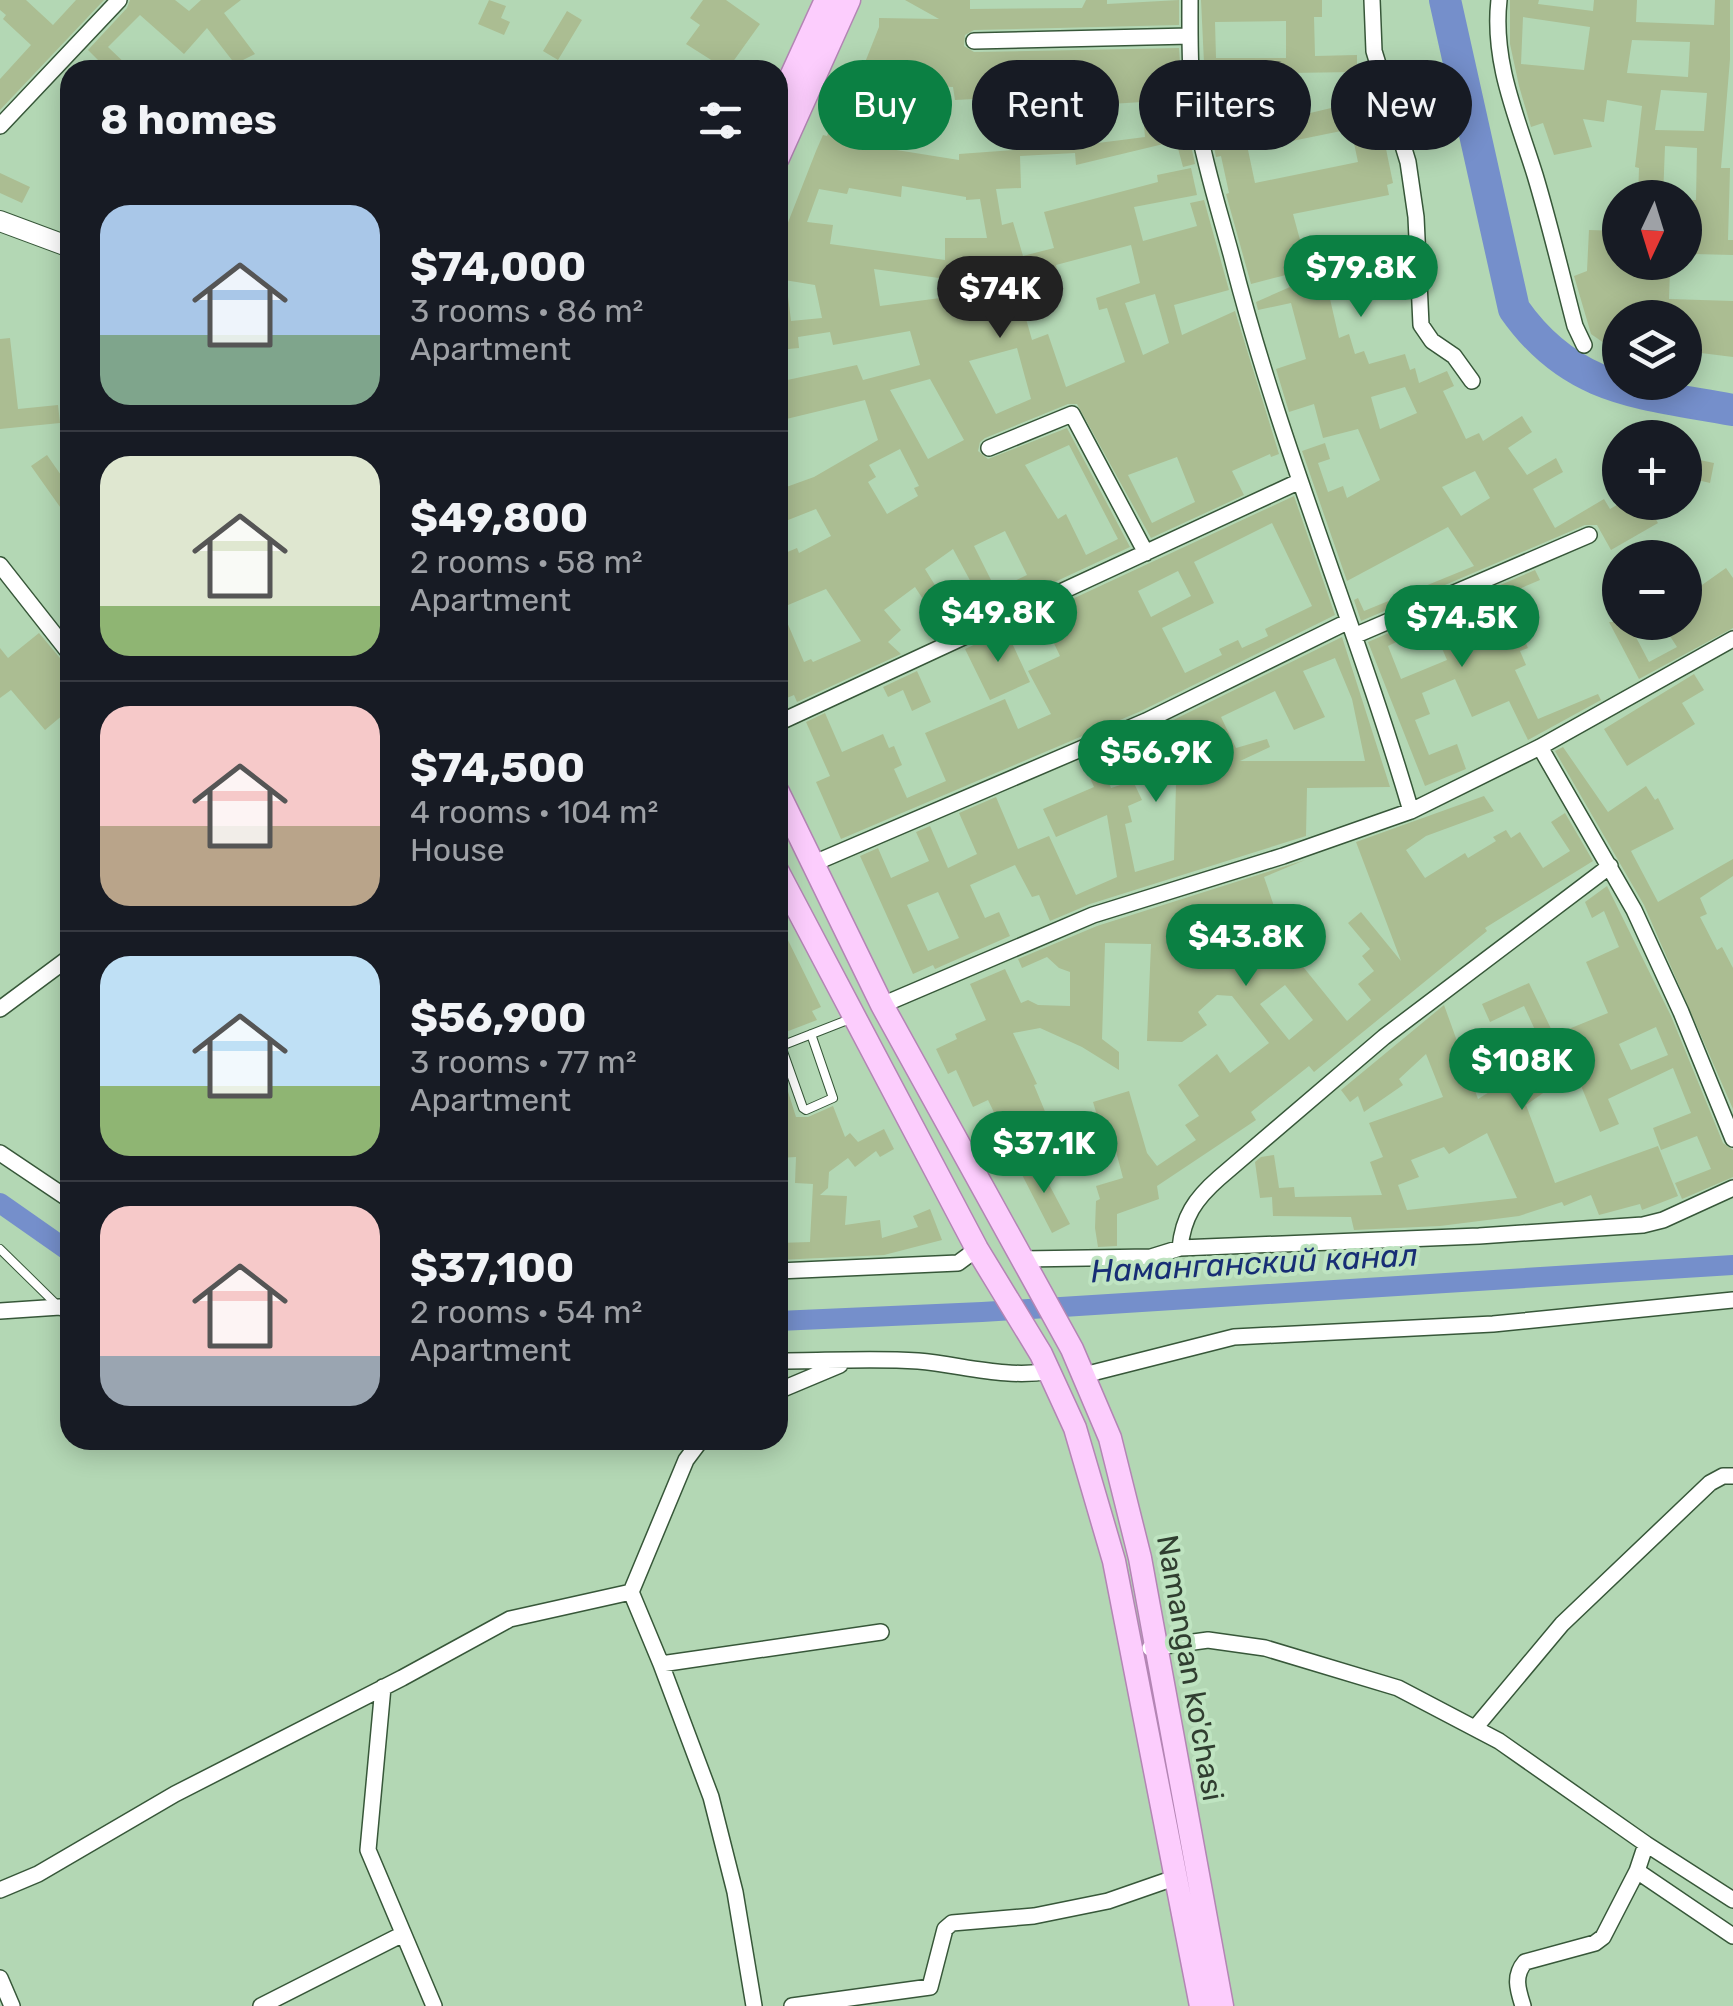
<!DOCTYPE html>
<meta charset="utf-8">
<style>
body{margin:0;font-family:Rubik,sans-serif;background:#20242c;color:#f1f3f6;height:100vh;display:flex;flex-direction:column;font-size:38px;white-space:nowrap}
*{box-sizing:border-box;margin:0}
p{font-size:32px;color:#9ea1a6}
.icon{flex:none;width:55px;height:55px;fill:none;stroke:currentColor;stroke-width:2;stroke-linecap:round;stroke-linejoin:round}
.map{position:relative;flex:1;overflow:hidden}
.side{position:absolute;left:60px;top:60px;width:728px;height:1390px;display:flex;flex-direction:column;background:#171b24;border-radius:30px;box-shadow:0 5px 25px #0003}
.side>*{flex:none}
.top-card{position:absolute;left:818px;top:60px;width:765px;height:90px;display:flex;gap:20px}
.needle{width:65px;rotate:184deg}
.buttons{position:absolute;left:1602px;top:180px;display:grid;gap:20px}
.buttons a{display:grid;place-items:center;width:100px;height:100px;border-radius:50%;background:#171b24;box-shadow:0 5px 25px #0003;font-size:50px}
.price{position:absolute;translate:-50% -85px;padding:0 22px;border-radius:35px;background:#0b8043;color:#fff;font-size:32px;line-height:65px;filter:drop-shadow(0 2px 5px #0008)}
.price::after{content:'';position:absolute;left:50%;top:60px;width:30px;height:22px;margin-left:-15px;background:inherit;clip-path:polygon(0 0,100% 0,50% 100%)}
.price.active{background:#222;color:#fff}
ul{padding:0;list-style:none}
li{display:flex;align-items:center;gap:30px;height:250px;padding:0 40px}
li+li{border-top:2px solid #363941}
li span{display:grid;place-items:center;flex:none;width:280px;height:200px;border-radius:30px;color:#555}
li>.icon{margin-inline-start:auto}
span .icon{width:120px;height:120px;fill:#fffc;stroke-width:1}
li b{font-size:42px}
h2{display:flex;justify-content:space-between;align-items:center;height:120px;padding:0 40px;font-size:42px}
.chip{padding:0 35px;border-radius:45px;background:#171b24;box-shadow:0 5px 25px #0003;font-size:35px;line-height:90px}
.chip.active{background:#0b8043;color:#fff}
.map>svg:first-child{display:block}
</style>
<div class="map">
<svg width="1733" height="2006" viewBox="0 0 1733 2006">
<rect width="100%" height="100%" fill="#b3d7b4"/>
<g fill="none" stroke-linecap="round" stroke-linejoin="round">
<path stroke="#758fcb" stroke-width="20" d="M0,1203l70,49
M778,1321l204,-9 751,-47"/>
<path stroke="#758fcb" stroke-width="32" d="M1445,0l69,309c58,83 127,84 219,101"/>
</g>
<path fill="#abbd92" fill-rule="evenodd" d="M0,0h26l27,25 23,-25h28l-104,110v-31l31,-34 -28,-26 3,-4 -6,-5z
M130,0h45l14,11 12,-11h40l-17,13 31,41 -20,10 -28,-36 -23,26 -44,-39 -32,32 24,23h-24l-20,-20 39,-42z
M489,0l17,6 -5,12 9,4 -6,13 -26,-11z
M703,0h23l34,24 -33,46 -41,-26 14,-19 -10,-7z
M905,0h65v9l112,-1 4,-8h21v4l72,-4v25l-205,5 -9,5 -1,11 10,6 205,-4 4,60 12,56 -12,3 -7,-26 -100,24 -1,-12 -55,3 1,32 -25,1 6,36 11,-3 10,34 31,-8 -10,-36 114,-30 -1,-7 34,-7 6,27 -63,12 9,34 54,-15 -7,-23 14,-3 25,90 -55,15 8,30 53,-24 44,143 -8,3 -1,-3 -38,17 12,24 -93,43 -74,-134h-9l-83,34 -5,4 -2,9 10,8 79,-31 63,119 -185,86 -30,-46 -31,23 17,20 -13,12 13,12 -104,48 -3,-7 -12,5 -4,-10v-134l19,-8 2,5 32,-17 -15,-27 -38,15v-34l36,-13 64,-37 -13,-40 -87,21v-39l79,-17 6,15 57,-15 -10,-34 -77,14 -3,-13 -32,5 1,11 -21,2v-62h9l4,33 31,-3 -7,-33 -37,-6v-31l38,-97 7,-16 4,1 10,-30 39,9 1,-6 19,3 -6,37 69,11v-6l55,-4 -2,-53 -57,3 -2,-13 -94,-3v-19h5l15,-38v-9l60,1zM1070,72l3,47 -41,2 -3,-47zM1142,102l3,35 -47,6 -3,-38zM902,186l64,11v3l14,-1 7,39h-42v22l-115,-16 3,-19 -26,-3 12,-33 28,5 2,-6 52,9zM1131,245l9,38 -44,15 3,12 8,-2 18,54 -59,25 -18,-53 -16,6 -13,-46 -38,10 -3,-11 -98,13 -6,-37 101,14 -7,-25h37l8,28 45,-12 -2,-9zM1155,294l14,49 -26,12 -18,-52zM1017,348l14,51 -35,15 -27,-53zM930,379l34,61 -36,19 -38,-69zM1069,445l49,94 -32,16 -20,-41 -8,5 -33,-54zM900,449l19,37 -5,2 4,8 -31,18 -19,-32 8,-5 -7,-12zM1177,457l18,45 -43,21 -24,-48zM1005,531l22,44 -31,15 -22,-44zM953,549l26,48 -28,14 -26,-42zM826,589l35,52 -48,21 -2,-3 -7,3 -23,-54z
M1201,0h121v17h-8l1,39 42,-1v17l-70,1v11l-34,2 7,39 105,-25 10,46 10,-2 8,39 -6,2 2,10 -96,19 19,70 26,-6 -6,-27 22,-5 6,27 16,-4 4,18 -50,12 9,39 10,-4 6,20 9,-3 5,13 36,-10 5,16 5,-2 4,15 28,-12 7,15 -11,5 23,48 13,-6 4,8 39,-25 10,16 -24,16 19,27 29,-17 7,14 -30,17 22,39 49,-29 6,10 12,-7h24l12,21 -47,27 -14,-25h-12l-224,96 -7,-21 4,-2 6,13 110,-45 -26,-39 -101,54 -45,-130 23,-8 5,16 -12,4 10,29 15,-6 4,12 33,-18 -22,-51 -35,9 -9,-34 -25,8 -13,-43 30,-10 -15,-56 -33,7 -2,-8 34,-15 -4,-12 -35,9 -25,-90 3,-1 -8,-37 -5,1 -10,-52zM1286,21v37h-70l-1,-36zM1351,129l7,33 -103,21 -7,-33zM1405,387l12,26 -37,16 -9,-32zM1475,471l15,27 -29,18 -19,-29z
M1510,0h29l-1,4 55,7 1,-11h43l-1,22 78,3 1,-25h15v59l-9,109h9l-2,72h5v15l-39,-1v-20h-9v-34h11l1,-52 -32,-2 -2,52h-25l1,-30 -4,-1 7,-61 -35,-6 -3,22 -21,-3 9,28 -38,8 -11,-32 -12,4 -12,-41 -9,-42zM1523,17l67,10 -6,43 -63,-6zM1632,40l58,2 -2,35 -61,-4zM1661,90l46,3 -3,38 -49,-1z
M567,11l15,9 -24,40 -15,-9z
M0,173l30,14 -8,16 -22,-10z
M1589,230l31,1v31h16v6l34,1 -1,30 64,2v56l-48,-6v-33h-65v26l-16,-1 -13,-9 -17,-58 13,-5z
M10,338l8,71 40,-4 2,18 -60,6v-90z
M47,455l23,33v33l-39,-55z
M1685,457l29,6 -4,20 -25,-6z
M1294,496l41,119 -194,96 -300,128 -25,-57 14,-6 -24,-54 19,-9 17,39 41,-18 6,14 5,-2 8,19 -8,4 13,29 39,-17 -21,-48 80,-34 13,30 33,-15 -23,-43 32,-15 -20,-42zM1272,523l40,83 -47,23 3,7 -26,12 -4,-8 -19,9 3,6 -37,18 -23,-45 52,-25 -20,-41zM1178,571l13,25 -40,21 -13,-26z
M1726,568l7,10v50l-94,51 -30,-57h19l21,40 28,-15 -16,-25h24v-25z
M1535,570l5,10 -35,15 23,53 -8,3 6,14 -11,5 23,49 60,-25 3,6 -73,40 -19,-39 -37,16 -17,-38 -33,14 8,21 -15,6 14,35 28,-11 9,25 -41,17 -57,-144zM1432,625l15,35 -46,19 -13,-33z
M1006,630l24,52 -40,18 -25,-51z
M39,633l31,37v39l-25,21 -34,-40 -11,8v-50l8,10z
M1342,637l48,150 -83,1 -1,48 -216,68 -40,17 -11,-26 -7,2 -17,-32 -45,20 15,33 14,-6 11,24 -75,33 -2,-4 -20,9 -53,-118 18,-8 13,30 38,-17 -13,-29 14,-6 18,42 29,-14 -18,-41 37,-16 22,52 31,-13 27,59 41,-18 -10,-62 -51,22 -13,-28 51,-22 -12,-27 69,-29zM1335,658l17,41 13,62h-125l30,-14 -3,-8 -31,9 -15,-31 54,-26 19,39 31,-13 -22,-46zM1209,724l14,28 -19,6 3,10 -31,16 -2,76 -39,12 -10,-48 7,-2 -4,-16 14,-6 -9,-19 -22,7 -3,-8 32,-18 -3,-8zM938,892l21,46 -31,13 -21,-46z
M917,671l14,31 -19,9 -9,-21 -15,7 -5,-10z
M1694,674l10,16 -22,13 13,21 -68,42 -23,-37z
M1563,747l45,65 38,-26 9,14 3,-2 16,31 -43,22 27,51 75,-43v17l-33,22 7,16 -7,3 17,33 5,-3 11,21v141l-89,-204 -89,-154z
M1484,796l10,15 -68,25 -20,14 19,28 40,-25 3,5 28,-17 -3,-4 13,-7 5,8 9,-6 23,36 27,-17 -19,-29 14,-9 28,48 -108,67 2,3 -129,105 -44,36 -5,-6 -58,46 5,8 -99,66 2,13 -42,15v32l-19,1 -3,-19 1,-27 4,-2 -4,-13 27,-8 -14,-53 -28,8 -5,-16 20,-5 -3,-10 36,-11 18,62 10,13 39,-26 -11,-15 14,-9 -21,-31 39,-31 13,19 39,-30 -37,-47 -15,-1 -19,17 9,13 -25,17 -35,-1 4,-97 -46,-1 -3,96 17,13v18l-37,-23 -42,-19 -27,5 24,51 -3,1 15,36 -44,14 -17,-35 -15,7 -17,-37 -8,4 -12,-25 21,-10 -2,-5 31,-14 -16,-36 35,-15 16,34 7,-3 10,5 32,1v-34l-11,-4 -12,-11 -25,11 -4,-9 79,-33 208,-66 -41,17 12,35 18,2 13,15 -20,18 60,74 24,-21 -13,-16 16,-13 -12,-15 8,-7 -22,-26 13,-11 40,49 -45,-119zM1285,985l28,35 -24,20 -29,-36z
M1607,886l64,130 52,127 10,7v27l-51,22 -7,-16 36,-14 -14,-33 -36,14 -8,-22 38,-15 -18,-45 -65,31 11,25 -19,8 -23,-56 -31,15 -20,14 29,78 103,-37 20,50 -36,14 -2,-6 -41,11 -8,-20 -27,11 -2,-4 -43,14 -79,10 -86,4 -3,-13 -78,-1 -1,-19 -12,1 -5,-36 6,-5 13,-2 5,33 15,-1 1,10 87,-2 -12,-33 13,-5 -14,-34 74,-26 -17,-43 -27,25 4,6 -39,27 -6,-16 -8,6 -9,-12 103,-85 34,94 69,-43 -23,-50 -34,16 -8,-18 47,-21 25,52 54,-22 -22,-51 33,-15 -15,-36 -12,7 -7,-16zM1656,1027l12,28 -37,15 -12,-26zM1487,1133l30,65 -110,12 -9,-25 21,-8 -8,-17 33,-13 5,7z
M778,920l43,87 -9,4 5,9 -39,15z
M778,1066h2l16,51h12l25,-11 12,31 5,-4 8,9 26,-13 10,20 -14,8 -4,-6 -21,16 -7,-9 -19,14 -1,16 -8,7 27,1 -2,29 35,-5 2,18 36,-11 -5,-11 17,-7 12,31 -58,15 -106,5v-17l32,-1 3,-58 -18,-1 1,-26 -18,1z
M1035,1158l35,66 -18,9 -34,-66z"/>
<g fill="none" stroke-linecap="round" stroke-linejoin="round">
<defs>
<path id="lane" d="M811,1034l22,64 -27,12 -3,-2 -22,-62 69,-27
M0,1249l56,55"/>
<path id="street" d="M1190,0c0,40 -1,82 7,121 8,45 22,89 34,133 48,190 125,370 180,557
M1372,0l2,51 34,111 8,55 5,108 11,16 22,15 18,25
M1499,0c-7,62 18,117 36,175 15,50 27,101 40,151l9,19
M974,41l216,-5
M0,126l119,-126
M989,448l83,-34 74,139
M0,565l70,89
M1354,636l235,-101
M778,723l522,-242
M1540,747l94,163 47,102 52,127
M812,864l334,-143 201,-99
M882,1005l211,-90 190,-59 128,-45 129,-64 193,-108
M0,1009l70,-52
M0,1153l70,47
M1180,1248c3,-31 15,-49 39,-70l165,-141 226,-171
M1023,1259l128,-2 29,-9 299,-12 164,-11 20,-5 70,-32
M778,1271l180,-8 19,-14
M0,1311l60,-4 10,4
M778,1361c47,0 94,-3 140,0 45,4 88,18 132,10
M1084,1375l150,-38 259,-13 240,-24
M778,1391l62,-26
M1150,1648l58,-8 57,8 133,40 101,53 147,103 87,56
M661,1664l-30,-72 55,-132 15,-20
M383,1687l-15,163 66,156
M1475,1728l87,-104 148,-141 13,-7h10
M1637,1871l96,65
M0,1890l38,-16 137,-80 227,-116 108,-59 121,-27
M0,1978l12,28
M261,2006l142,-72
M754,2006l-19,-114 -24,-95 -50,-133 220,-32
M792,2006l138,-19 15,-58 7,-6 82,-7 74,-15 69,-24
M1523,2006c-5,-16 -10,-30 2,-44l70,-19 8,-6 34,-66 9,-27"/>
<path id="secondary" d="M0,221l70,26"/>
<path id="primary" d="M778,105l48,-105
M778,158l71,-158
M778,792l104,213 190,344 38,89 30,120 82,448
M778,872l199,377 64,105 34,74 39,133 87,445"/>
</defs>
<use href="#lane" stroke="#375739" stroke-width="10"/>
<use href="#street" stroke="#375739" stroke-width="18"/>
<use href="#secondary" stroke="#375739" stroke-width="22"/>
<use href="#primary" stroke="#b385b4" stroke-width="25"/>
<use href="#lane" stroke="#fff" stroke-width="8"/>
<use href="#street" stroke="#fff" stroke-width="15"/>
<use href="#secondary" stroke="#fff" stroke-width="20"/>
<use href="#primary" stroke="#fccdfd" stroke-width="22"/>
</g>
<g text-anchor="middle" dominant-baseline="central" stroke-width="8" stroke-linejoin="round" paint-order="stroke">
<g font-size="30" fill="#303e30" stroke="#bfe4c1">
<text transform="translate(1190 1668) rotate(80)">Namangan ko'chasi</text>
</g>
<g font-size="32" font-style="italic" fill="#172e75" stroke="#bfe4c1">
<text transform="translate(1254 1263) rotate(-3)">Наманганский канал</text>
</g>
</g>
</svg>
<div class="buttons">
<a><svg class="needle" viewBox="-14 -14 28 28"><path d="M0-13l5 13h-10z" fill="#e53935"/><path d="M0 13l5-13h-10z" fill="#9ea1a6"/></svg></a>
<a><svg class="icon" aria-label="layers" viewBox="0 0 24 24"><path d="M12 4l9 5-9 5-9-5zM3 14l9 5 9-5"/></svg></a>
<a>+</a>
<a>−</a>
</div>
<b class="price" style="left:1361px;top:320px">$79.8K</b>
<b class="price active" style="left:1000px;top:341px">$74K</b>
<b class="price" style="left:998px;top:665px">$49.8K</b>
<b class="price" style="left:1462px;top:670px">$74.5K</b>
<b class="price" style="left:1156px;top:805px">$56.9K</b>
<b class="price" style="left:1246px;top:989px">$43.8K</b>
<b class="price" style="left:1522px;top:1113px">$108K</b>
<b class="price" style="left:1044px;top:1196px">$37.1K</b>
<div class="top-card">
<a class="chip active">Buy</a>
<a class="chip">Rent</a>
<a class="chip">Filters</a>
<a class="chip">New</a>
</div>
<section class="side">
<h2>8 homes<svg class="icon" aria-label="filters" viewBox="0 0 24 24"><path d="M4 7h16M4 17h16"/><circle cx="9" cy="7" r="2"/><circle cx="15" cy="17" r="2"/></svg></h2>
<ul>
<li><span style="background:linear-gradient(#a9c7e8 65%,#7fa58c 0)"><svg class="icon" aria-label="home" viewBox="0 0 24 24"><path d="M3 11l9-7 9 7M6 9v11h12V9"/></svg></span><div><b>$74,000</b><p>3 rooms · 86 m²</p><p>Apartment</p></div></li>
<li><span style="background:linear-gradient(#dfe7d0 75%,#8fb573 0)"><svg class="icon" aria-label="home" viewBox="0 0 24 24"><path d="M3 11l9-7 9 7M6 9v11h12V9"/></svg></span><div><b>$49,800</b><p>2 rooms · 58 m²</p><p>Apartment</p></div></li>
<li><span style="background:linear-gradient(#f6c9c9 60%,#b9a48a 0)"><svg class="icon" aria-label="home" viewBox="0 0 24 24"><path d="M3 11l9-7 9 7M6 9v11h12V9"/></svg></span><div><b>$74,500</b><p>4 rooms · 104 m²</p><p>House</p></div></li>
<li><span style="background:linear-gradient(#bfe0f5 65%,#8fb573 0)"><svg class="icon" aria-label="home" viewBox="0 0 24 24"><path d="M3 11l9-7 9 7M6 9v11h12V9"/></svg></span><div><b>$56,900</b><p>3 rooms · 77 m²</p><p>Apartment</p></div></li>
<li><span style="background:linear-gradient(#f6c9c9 75%,#9aa5b1 0)"><svg class="icon" aria-label="home" viewBox="0 0 24 24"><path d="M3 11l9-7 9 7M6 9v11h12V9"/></svg></span><div><b>$37,100</b><p>2 rooms · 54 m²</p><p>Apartment</p></div></li>
</ul>
</section>
</div>
